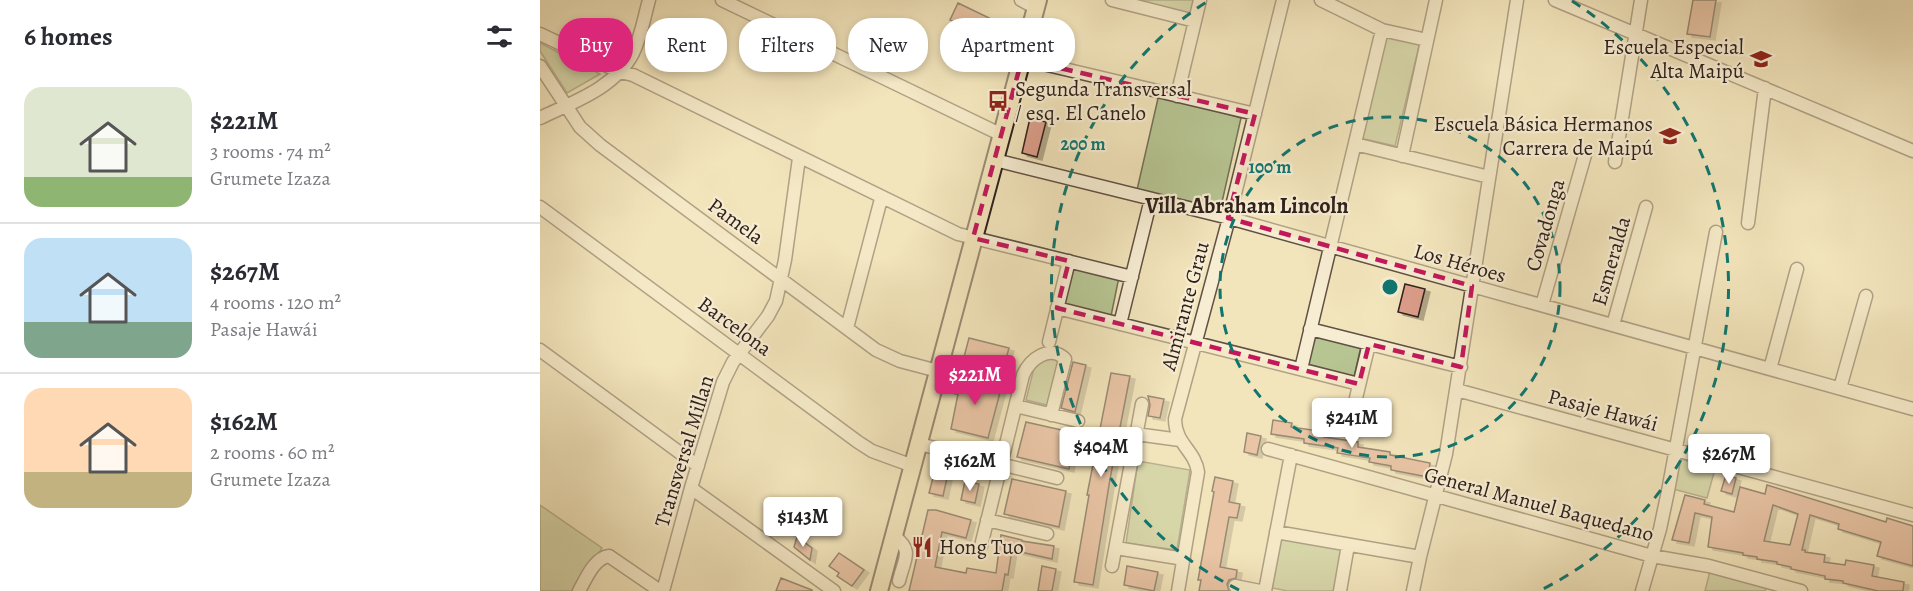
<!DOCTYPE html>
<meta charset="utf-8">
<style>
body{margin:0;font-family:Alegreya,serif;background:#f7f7f7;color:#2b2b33;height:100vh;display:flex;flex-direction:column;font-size:22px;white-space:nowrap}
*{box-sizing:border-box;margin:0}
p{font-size:20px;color:#7c7c81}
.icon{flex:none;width:33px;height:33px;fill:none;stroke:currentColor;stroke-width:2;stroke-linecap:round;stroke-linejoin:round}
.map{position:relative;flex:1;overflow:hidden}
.side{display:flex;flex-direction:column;background:#fff;width:540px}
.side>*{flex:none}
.top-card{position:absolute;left:18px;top:18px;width:570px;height:54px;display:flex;gap:12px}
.price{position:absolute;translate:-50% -51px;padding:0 14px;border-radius:6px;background:#fff;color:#222;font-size:20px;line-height:39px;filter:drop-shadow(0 2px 3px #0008)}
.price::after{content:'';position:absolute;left:50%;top:36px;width:18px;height:14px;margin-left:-9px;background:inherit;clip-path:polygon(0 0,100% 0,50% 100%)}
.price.active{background:#db2777;color:#fff}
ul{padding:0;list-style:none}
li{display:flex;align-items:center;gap:18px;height:150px;padding:0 24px}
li+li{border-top:2px solid #e1e1e2}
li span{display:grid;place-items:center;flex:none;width:168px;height:120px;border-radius:18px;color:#555}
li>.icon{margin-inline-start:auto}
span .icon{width:72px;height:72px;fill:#fffc;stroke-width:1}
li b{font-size:26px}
h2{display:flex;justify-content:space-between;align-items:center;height:72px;padding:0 24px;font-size:26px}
.tag{padding:0 21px;border-radius:24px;background:#fff;box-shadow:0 3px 9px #0003;font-size:21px;line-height:54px}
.tag.active{background:#db2777;color:#fff}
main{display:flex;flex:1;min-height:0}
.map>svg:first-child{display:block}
</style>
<main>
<section class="side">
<h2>6 homes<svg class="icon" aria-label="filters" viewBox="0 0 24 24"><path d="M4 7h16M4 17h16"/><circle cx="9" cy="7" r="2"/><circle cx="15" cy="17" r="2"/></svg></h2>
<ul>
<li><span style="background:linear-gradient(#dfe7d0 75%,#8fb573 0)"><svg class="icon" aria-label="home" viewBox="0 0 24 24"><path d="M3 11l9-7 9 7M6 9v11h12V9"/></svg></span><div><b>$221M</b><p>3 rooms · 74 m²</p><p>Grumete Izaza</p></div></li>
<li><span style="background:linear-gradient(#bfe0f5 70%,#7fa58c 0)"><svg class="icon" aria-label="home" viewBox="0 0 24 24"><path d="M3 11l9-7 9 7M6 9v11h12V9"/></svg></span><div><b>$267M</b><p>4 rooms · 120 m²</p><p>Pasaje Hawái</p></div></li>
<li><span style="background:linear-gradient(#ffd9b3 70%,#c2b280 0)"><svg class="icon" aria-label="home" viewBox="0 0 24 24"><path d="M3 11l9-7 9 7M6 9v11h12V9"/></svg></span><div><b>$162M</b><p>2 rooms · 60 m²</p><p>Grumete Izaza</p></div></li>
</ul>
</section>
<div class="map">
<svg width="1373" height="591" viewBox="0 0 1373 591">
<defs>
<filter id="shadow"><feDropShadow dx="5" dy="3" stdDeviation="0" flood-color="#0004"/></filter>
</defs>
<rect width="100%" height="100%" fill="#f2e4bb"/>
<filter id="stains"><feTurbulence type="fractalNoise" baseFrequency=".00333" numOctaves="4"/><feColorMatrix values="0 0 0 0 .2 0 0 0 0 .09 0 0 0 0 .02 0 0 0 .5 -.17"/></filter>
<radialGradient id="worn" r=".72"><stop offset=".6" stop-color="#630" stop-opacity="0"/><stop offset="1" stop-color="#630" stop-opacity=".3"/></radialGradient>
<path fill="#b7c593" stroke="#727257" stroke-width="1.5" d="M602,0h55l-4,15 -51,-13z
M843,35l37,7 -25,104 -35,-8z
M0,43l60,31 -33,19 -27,-42z
M619,94l82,24 -19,84 -7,5 -78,-17z
M532,266l47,11 -8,39 -47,-10z
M771,333l50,13 -7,31 -49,-12z
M508,355l14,4 -11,47 -25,-6 9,-36z
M1141,459l34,10 -8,29 -34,-9z
M598,461l52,9 -13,80 -51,-7z
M0,505l62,43 -27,43h-35z
M742,535l61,11 -7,45h-48l-16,-3z
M1170,571l57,15 -2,5h-60z"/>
<path fill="#de9f8c" stroke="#2e201b" stroke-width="1.5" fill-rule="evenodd" filter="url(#shadow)" d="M1153,0h23l-6,37 -23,-3z
M418,3l52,25 -8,17 -19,-9 -3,7 -14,-7 2,-3 -9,-4 2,-4 -11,-5z
M490,118l16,4 -9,35 -15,-4z
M865,284l20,5 -7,28 -20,-5z
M429,338l40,10 -5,18 -40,-9z
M533,362l13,3 -11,47 -14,-4z
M571,373l19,3 -20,103 -17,106 -19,-3 15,-87h-2z
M420,375l42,10 -14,53 -37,-9 7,-35h-3z
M608,396l16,3 -4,19 -12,-2 2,-11z
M733,420l19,3 -1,4 34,5 -1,5 34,5v5l32,5v3l40,8 -2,14 -37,-7v-4l-22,-4 1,-4 -33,-5 1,-5 -34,-5v-4l-33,-5z
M486,422l49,11 -6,36 -52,-12z
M707,433l14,3 -4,19 -13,-3z
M394,474l13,4 -4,18 -14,-3z
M1186,475l10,3 -4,16 -11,-3z
M675,477l18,4 -4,21 11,2 -3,14 -8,-1 -9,50 17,3 -1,8 -7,2 -2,4 2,7h-30l2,-11h-3l16,-88 -2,-1z
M472,479l54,12 -7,36 -55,-13z
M425,481l14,3 -4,19 -14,-3z
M1227,485l119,37 1,-4 26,8v40l-36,-10 4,-14 -43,-13 1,-5 -29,-9 -8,35h3v2l20,3 -1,7 21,3 1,-5 28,5 -2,11 32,6 -1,9h-25l-35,-8v-2l-18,-2v-3l-34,-7v-2l-14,-3v-2l-20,-3v-2l-14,-2v-2l-35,-6 4,-30 -17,-4 -6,30 -17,-3 13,-45 20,5 -1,4 30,8 6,-25 25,7zM1233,505l25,9 -8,31 -26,-4z
M388,510h8l35,10 -5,18 -24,-6 -7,35 31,6 1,-5 29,5 5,-38 21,5v1l32,5 -2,13 -40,-9 -4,25 -3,-1 -3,17h-93z
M257,537l15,11 -2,12 -16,-13z
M299,553l25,17 -12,16 -15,-10 2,-3 -10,-7z
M502,566l14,3 -4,22h-14z
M587,566l31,6 -4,19 -30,-6z
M241,578l31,12v1h-36z"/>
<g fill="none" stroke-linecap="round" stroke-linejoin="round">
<defs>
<path id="minor" d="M182,0l280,135
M481,0l15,8
M572,0l83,21
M781,0l61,30 45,10
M1015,0l358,151
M0,34l80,38 13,3 325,159 174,43
M482,59l233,55
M0,66l40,61 20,18 276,205 24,11 38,10
M637,96l23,-96
M0,118c33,-16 75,-30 93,-65 8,-16 11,-35 16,-53
M815,144l134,33
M862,156l34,-156
M455,160l234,58 684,191
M1075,162l26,-162
M0,207l318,235 14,9 41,15
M1208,223l17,-135
M1002,305l43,-150
M517,308l302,76
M580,324l31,-125
M1073,325l33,-118
M307,328l34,-129
M770,329l151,38
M509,342l20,-81
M0,350l158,116
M761,369l81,-339
M1230,369l27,-100
M1300,388l26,-92
M917,390l456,125
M476,406l62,15
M810,423l19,-79
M596,434l44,6
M379,444l138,34
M728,449l384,107 57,10 92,25
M151,488l143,103
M447,520l60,14
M736,532l144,25
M354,536c20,15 10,23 5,45
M441,546l42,-171c7,-16 27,-31 42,-16l-14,56
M576,548l68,11
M572,566l30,-162
M695,586l25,5
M39,591c7,-12 15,-33 30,-35l51,35
M123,591l28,-103 32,-106 10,-20 35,-46 8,-15 9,-41 14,-102
M638,591l20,-119c-3,-22 -23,-28 -23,-53l54,-201 54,-218
M725,591l26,-136
M800,591l8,-46
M873,591l7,-34 26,-103 71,-454
M1102,591l18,-62 8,-38 48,-259"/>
<path id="major" d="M339,591l159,-591"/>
</defs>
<use href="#minor" stroke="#5f5143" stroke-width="15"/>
<use href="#major" stroke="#2e201b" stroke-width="20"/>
<use href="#minor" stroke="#f7edd3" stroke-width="12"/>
<use href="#major" stroke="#f2e4bb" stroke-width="16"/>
</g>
<path d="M0 0H1373V591H0ZM482,59l233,55 -27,104 244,68 -11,81 -92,-23 -10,40 -302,-76 12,-47 -96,-23z" fill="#f2e4bb" fill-opacity=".55" fill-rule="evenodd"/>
<path fill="none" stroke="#c2185b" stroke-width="4.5" stroke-dasharray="12 8" stroke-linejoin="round" d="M482,59l233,55 -27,104 244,68 -11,81 -92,-23 -10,40 -302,-76 12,-47 -96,-23z"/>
<g fill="none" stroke="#0f766e" stroke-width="3" stroke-dasharray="10 8">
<circle cx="850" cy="287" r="170"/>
<path d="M699 590A339 339 0 0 1 668 1M1032 1A339 339 0 0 1 1001 590"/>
</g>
<defs>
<symbol id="school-bare" viewBox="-9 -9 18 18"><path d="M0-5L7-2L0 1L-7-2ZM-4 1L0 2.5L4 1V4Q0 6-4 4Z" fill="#8f2418" stroke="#f7edd3" stroke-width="2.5" paint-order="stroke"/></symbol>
<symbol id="bus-bare" viewBox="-9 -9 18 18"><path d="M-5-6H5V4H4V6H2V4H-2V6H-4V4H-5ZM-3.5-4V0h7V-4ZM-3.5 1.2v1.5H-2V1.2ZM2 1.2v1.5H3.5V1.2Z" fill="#8f2418" stroke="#f7edd3" stroke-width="2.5" paint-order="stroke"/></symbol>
<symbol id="restaurant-bare" viewBox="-9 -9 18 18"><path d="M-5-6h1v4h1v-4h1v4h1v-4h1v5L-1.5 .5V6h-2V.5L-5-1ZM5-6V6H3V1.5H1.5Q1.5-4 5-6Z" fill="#8f2418" stroke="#f7edd3" stroke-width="2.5" paint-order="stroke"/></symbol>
</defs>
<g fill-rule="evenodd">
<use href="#school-bare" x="1206" y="44" width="30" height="30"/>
<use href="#bus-bare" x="443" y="86" width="30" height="30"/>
<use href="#school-bare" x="1115" y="121" width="30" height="30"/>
<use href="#restaurant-bare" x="367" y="532" width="30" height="30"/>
</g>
<g text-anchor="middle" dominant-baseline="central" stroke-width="4.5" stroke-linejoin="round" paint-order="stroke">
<g font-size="21" fill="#2e201b" stroke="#f7edd3" text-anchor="end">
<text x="1204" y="47">Escuela Especial<tspan x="1204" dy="24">Alta Maipú</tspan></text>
<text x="475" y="89" text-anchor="start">Segunda Transversal<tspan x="475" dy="24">/ esq. El Canelo</tspan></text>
<text x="1113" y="124">Escuela Básica Hermanos<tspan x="1113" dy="24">Carrera de Maipú</tspan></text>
<text x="399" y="547" text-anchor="start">Hong Tuo</text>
</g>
<g font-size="21" fill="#2e201b" stroke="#f7edd3">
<text transform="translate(196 221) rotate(36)">Pamela</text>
<text transform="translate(1005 225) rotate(-74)">Covadonga</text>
<text transform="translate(1071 261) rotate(-74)">Esmeralda</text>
<text transform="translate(920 263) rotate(16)">Los Héroes</text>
<text transform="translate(645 306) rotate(-75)">Almirante Grau</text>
<text transform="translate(195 326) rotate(36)">Barcelona</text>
<text transform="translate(1063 410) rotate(15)">Pasaje Hawái</text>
<text transform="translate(144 451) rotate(-73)">Transversal Millan</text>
<text transform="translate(999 504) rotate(15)">General Manuel Baquedano</text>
</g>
<g font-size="22" font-weight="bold" fill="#2e201b" stroke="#f7edd3">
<text x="707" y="206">Villa Abraham Lincoln</text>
</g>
</g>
<circle cx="850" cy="287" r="9" fill="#0f766e" stroke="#f7edd3" stroke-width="3"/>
<g font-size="18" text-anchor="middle" font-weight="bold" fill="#0f766e" stroke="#f7edd3" stroke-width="4.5" stroke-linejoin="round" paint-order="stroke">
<text x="543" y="150">200 m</text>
<text x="730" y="173">100 m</text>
</g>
<rect width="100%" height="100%" filter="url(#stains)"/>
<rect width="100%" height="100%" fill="url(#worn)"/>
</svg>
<b class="price active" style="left:435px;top:406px">$221M</b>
<b class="price" style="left:812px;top:449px">$241M</b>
<b class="price" style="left:561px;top:478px">$404M</b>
<b class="price" style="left:1189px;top:485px">$267M</b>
<b class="price" style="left:430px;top:492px">$162M</b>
<b class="price" style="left:263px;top:548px">$143M</b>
<div class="top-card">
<a class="tag active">Buy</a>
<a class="tag">Rent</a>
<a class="tag">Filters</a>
<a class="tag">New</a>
<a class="tag">Apartment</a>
</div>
</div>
</main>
